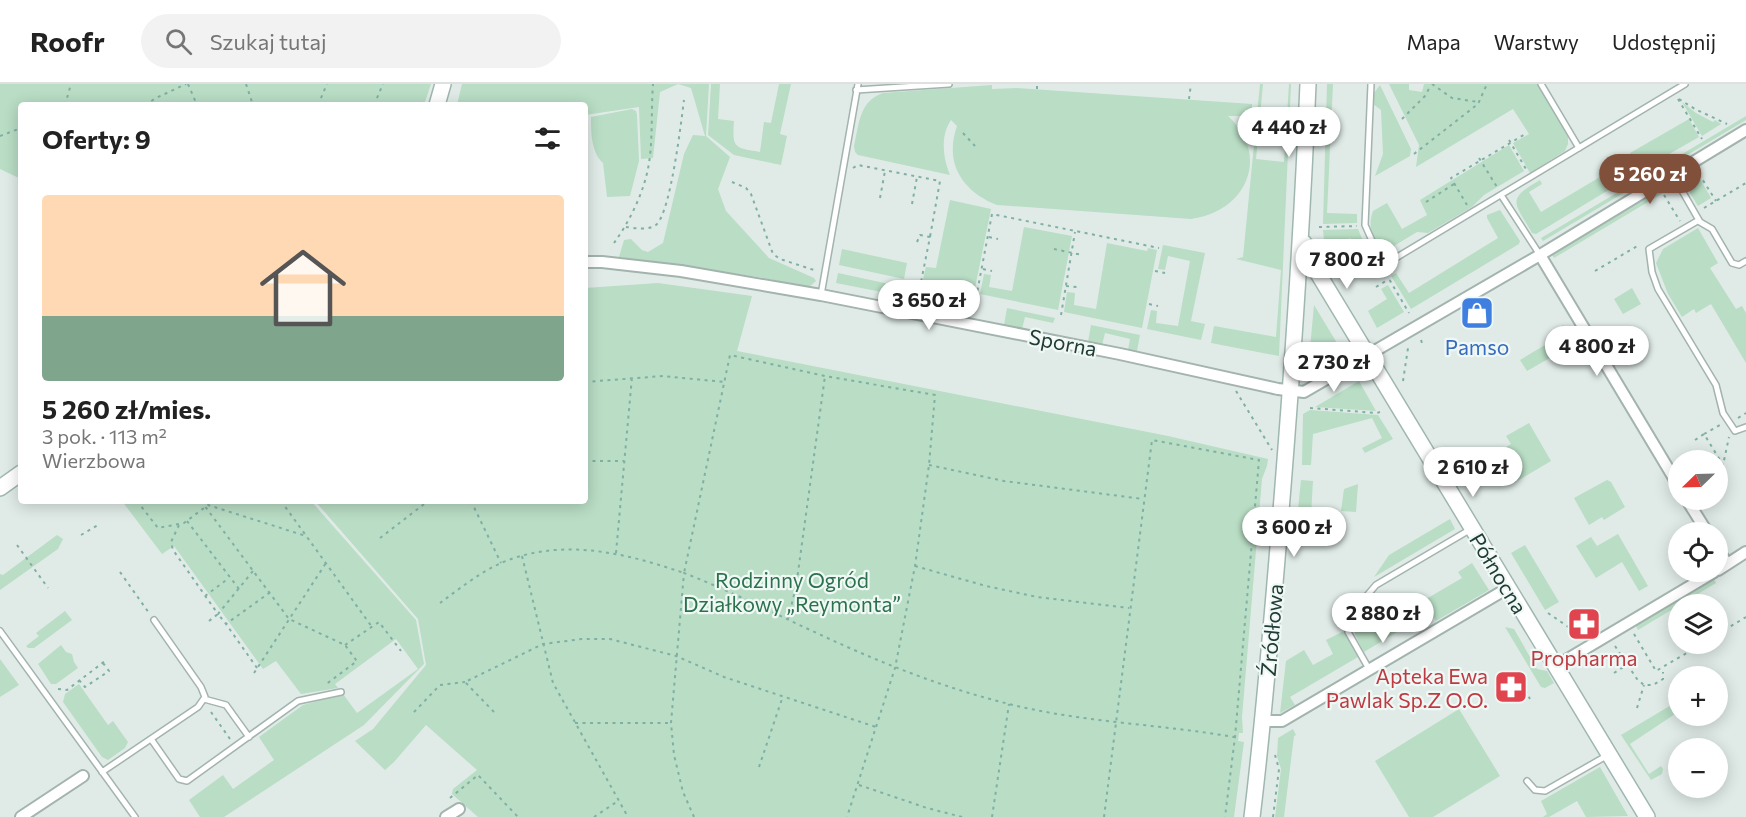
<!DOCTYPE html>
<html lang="pl">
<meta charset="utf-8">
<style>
body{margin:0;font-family:Commissioner,sans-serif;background:#f2f2f2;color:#222;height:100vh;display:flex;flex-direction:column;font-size:22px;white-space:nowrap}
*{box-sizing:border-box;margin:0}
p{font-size:20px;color:#767676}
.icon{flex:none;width:33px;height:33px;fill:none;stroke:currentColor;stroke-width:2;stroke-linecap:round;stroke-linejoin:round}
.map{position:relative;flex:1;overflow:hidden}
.side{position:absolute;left:18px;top:18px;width:570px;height:402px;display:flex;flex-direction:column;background:#fff;border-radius:6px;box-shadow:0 3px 15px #0003}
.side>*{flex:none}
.needle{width:39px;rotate:247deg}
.buttons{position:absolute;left:1668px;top:366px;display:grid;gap:12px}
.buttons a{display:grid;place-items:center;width:60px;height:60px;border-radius:50%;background:#fff;box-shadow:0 3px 15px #0003;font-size:30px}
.price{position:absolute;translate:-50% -51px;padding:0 14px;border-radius:21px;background:#fff;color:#222;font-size:20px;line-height:39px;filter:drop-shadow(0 2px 3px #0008)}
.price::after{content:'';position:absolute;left:50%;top:36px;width:18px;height:14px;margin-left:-9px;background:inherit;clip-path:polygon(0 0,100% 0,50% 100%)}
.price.selected{background:#80503a;color:#fff}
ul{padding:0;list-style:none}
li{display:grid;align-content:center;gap:12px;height:318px;padding:0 24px}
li+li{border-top:2px solid #e0e0e0}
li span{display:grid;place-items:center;height:186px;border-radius:6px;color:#555}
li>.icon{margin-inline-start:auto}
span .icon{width:108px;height:108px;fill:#fffc;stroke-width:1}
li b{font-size:26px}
h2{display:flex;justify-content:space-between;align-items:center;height:72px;padding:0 24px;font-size:26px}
header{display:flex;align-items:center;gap:36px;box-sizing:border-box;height:84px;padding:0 30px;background:#fff;border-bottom:2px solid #e0e0e0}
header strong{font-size:28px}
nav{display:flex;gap:33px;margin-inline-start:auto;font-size:21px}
.search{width:420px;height:54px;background:#f2f2f2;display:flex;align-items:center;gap:15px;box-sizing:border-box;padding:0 21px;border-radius:33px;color:#767676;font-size:22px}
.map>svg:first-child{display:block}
</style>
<header>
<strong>Roofr</strong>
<div class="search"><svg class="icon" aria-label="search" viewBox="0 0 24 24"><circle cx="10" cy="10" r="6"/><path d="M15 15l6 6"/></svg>Szukaj tutaj</div>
<nav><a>Mapa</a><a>Warstwy</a><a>Udostępnij</a></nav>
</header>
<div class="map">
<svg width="1746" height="733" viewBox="0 0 1746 733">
<rect width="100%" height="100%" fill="#e0ebe7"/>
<path fill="#b9ddc5" d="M0,0h431l-7,21h-403v74l-21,-10z
M462,0h247l-3,52 24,21 -12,32 8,22 43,47 45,20 2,3 -7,6 -45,-9 -145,-21 5,-17 7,-1 11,11 6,2 15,-9 21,-89 9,-19 12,1 -14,-48 -13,-4 -18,8 -7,66 -12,1 -2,-52 -54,8v-10h-128z
M711,0h9l-2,35 16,2c-2,27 0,27 26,31l4,-30 7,1 8,-39h12l-11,50 7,2 -6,29 -47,-10 -26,-20z
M1260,0h3l-7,75 28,3 5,-78h2l-12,272 -68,-13 3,-17 62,11 5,-67 -45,-11 7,-2z
M1327,0h6l-6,129 30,1v9l-34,1z
M1389,0h20v6l13,2 2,-8h113l31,51v9l-3,7 -35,22 -17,-30 16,-9 -16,-25 -97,58 3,-22z
M992,1v4l25,-1 235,16v12h-24c43,39 19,96 -37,103l-194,-14c-35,-14 -53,-42 -40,-79l-6,-6c-11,16 -8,38 -1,55l-92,-20 -3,-3 -1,-6c5,-21 5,-45 29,-53z
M1380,1l31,64 -1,7 -35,20 8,-22 -2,-44 -8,-6 1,-11z
M1682,18l14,11 17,9 2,-2 6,4 -19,12z
M632,25l4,2 1,4 2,46 -9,35 -23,1 -4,-34c-12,-11 -12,-31 -12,-46z
M1746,32v4l-203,121 -2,-3z
M1689,35l10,18 -35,20 -2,-3 -5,3 2,3 -32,20 -2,-3 -7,3 2,3 -84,51 -4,-1c-17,-30 -27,-33 8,-53l2,4 -13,8 12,20 91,-54 -2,-5z
M1509,61l15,26 -40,24 -12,12 -44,26 -11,-1 -28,17c-17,-5 -22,-21 -16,-38l14,-8 15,26 25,-14 -7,-15z
M1699,93l12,21 -13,8 -13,-21z
M1661,106l2,3 -109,65 -2,-3z
M950,116l41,9 -17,84 -52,-10 4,-16 10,1z
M1500,126l20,31 -1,3 -108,65 -20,-33 5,-3 13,20 89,-55 -11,-20v-3z
M1024,143l48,9 -14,74 -78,-16 4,-20 7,1 -2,12 23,4z
M1698,144l20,35 -8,5 26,41 6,-3 4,7v50l-35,-59 -15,9 -2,-4 -12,8 -14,-23 -12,-31 7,-14z
M1358,145l7,17 -7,5 -8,-13 -22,12 -4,-10 -1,-10z
M1107,159l40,8 1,-3 9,2 -15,78 -78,-16 3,-20 8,1 -1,12 22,4z
M1163,161l42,8 -14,68 14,3 -4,16 -54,-11 4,-19 6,1 -1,12 22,3 12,-65 -22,-5 -3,14 -7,-1z
M842,165l65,14 -3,16 -65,-14z
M838,189l65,14 -1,9 -66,-13z
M658,199l94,13 -15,55 431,85 100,23 -1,7 -5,13 -20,238 1,16h-4l-1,8 6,1 -10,75h-756l-26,-23 1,-5 24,-19 -51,-45 -32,37 -9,8 -30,-29 18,-12 53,-64 -8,-46 -103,-118h270v-213z
M1388,201l16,27 -27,16 -9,-17 19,-12 -6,-10z
M1632,204l9,16 -18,10 -9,-15z
M1314,221l29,48 -31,19 -4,-2z
M1007,224l48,10 -2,5 -28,-6 -3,12 -18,-4z
M1091,241l49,10 -3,16 -9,-1 2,-11 -25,-6 -3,12 -14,-3z
M1563,241l11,19 -47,27 -7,-11 35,-21 -1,-8z
M1359,297l17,30 -61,-4z
M1310,326l68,5 15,24 -28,14 -3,-5 20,-10 -10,-20 -59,16 -2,31h-9l1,-51z
M1529,339l22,38 -37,22 -13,-20 -2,-12 12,-7 -5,-8z
M1301,396l12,1 -3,50 -14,-2z
M1607,396l4,2 14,25 -21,13 -2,-3 -13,8 -15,-27z
M1358,400l-2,28 -15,-1 3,-22z
M122,417h189l105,119 8,44 -60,61 -140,92h-24l-11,-17 34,-25 10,14 41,-29 -15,-23 44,-32 40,-11 14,19 61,-44 -22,-30 -61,45 3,4 -37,6 -25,-33 -13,8 -89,-123 -12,8z
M1450,435l5,10 -81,48 15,-22z
M1618,450l30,52 -9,5 -17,-29 -26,16 -20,-32 15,-9 6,9z
M57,451l6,4 -5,10 -58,41v-16l3,1z
M1525,461l34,57 -14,8 -34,-57z
M1472,479l17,27 -53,31 -6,-9 -66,40c-6,-11 -12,-20 -10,-33l6,-5 10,18 92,-54 -4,-6z
M1714,495l2,4 -78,47 -2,-4z
M65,527l7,9 -38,28h-6l-2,-2 13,-10 -3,-3z
M1505,543l9,2 23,40 10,2 7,12 -9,5 -4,-1z
M1344,547l14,26 -68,40 5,8 -15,8 6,-52 18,-11 9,15 20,-11 -7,-14z
M61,561l5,7 6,2 2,8 4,6 -22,16h-5l-13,-20z
M0,575l19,26 -19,12z
M79,600l29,41 5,-4 15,21 -3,6 -17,12 -6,-3 -39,-55 2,-8z
M1678,617v11l-48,32 19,30 12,-8 2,3 -1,5 -11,6 -30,-45z
M1459,625l41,67 -67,41h-24l-34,-56z
M1293,645l3,6 -2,1 -10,81h-9l6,-48 -4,-13 1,-18z
M1600,683l28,49 -42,1 -9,-16 -28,16h-6l4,-3 -6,-13z"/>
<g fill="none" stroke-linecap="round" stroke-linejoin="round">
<defs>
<path id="lane" d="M1371,0l-6,141 8,18 14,16h7l291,-175
M1541,0l38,64
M856,6l93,-6
M1673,91l27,47 12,7 20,34 7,2 7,-4
M1501,111l39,60
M1699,136l-50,29 3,23 6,17 58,96 7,28 12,18 11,-4
M821,211l37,-211
M0,547l135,186
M1369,585l-21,-37 -1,-10 5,-9 24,-28 95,-56
M204,615l22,6 23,32
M151,655l28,40 8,2 111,-80 43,-9
M102,688l96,-65 7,-10 -4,-10 -47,-67
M1527,697l8,9 10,1 63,-36"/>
<path id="street" d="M1540,171l138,230
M585,178h17l79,9 140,24 299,59 158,35 26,3 236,-137 206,-125
M1687,416l20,32
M1718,465l9,15
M1718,486l28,-18
M1556,582l158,-94
M1263,637h19l226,-133
M21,733l62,-41
M446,733l13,-8"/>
<path id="secondary" d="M437,21l6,-21
M1304,159l12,27 331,547
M0,404l21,-15
M1252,733c12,-98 20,-196 28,-294 12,-146 22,-292 28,-439"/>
</defs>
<use href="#lane" stroke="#a3b3ae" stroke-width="8"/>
<use href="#street" stroke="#a3b3ae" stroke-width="14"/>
<use href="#secondary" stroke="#9fb7b0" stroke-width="18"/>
<path stroke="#80afa4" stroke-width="2" stroke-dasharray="3 4.5" stroke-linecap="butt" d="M188,0l9,21
M246,0l7,21
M1432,0l20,14 26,4
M1037,5v-5
M1189,15l2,-15
M1678,15l24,40
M1679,15l16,10 32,15
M65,21l6,-21
M145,21l11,-7 30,-14
M318,21l9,-21
M374,21l9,-21
M1402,35l23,-23 6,-11
M963,49l12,13
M0,52l21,-8
M1509,56l17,29
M1414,70l64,-50 9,-20
M1479,74l18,29
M853,84l5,-3 82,16 -10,56
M1699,90l17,27
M732,98l14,6 5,6 22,60 7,5 37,12
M1664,111l16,26
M880,114l5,-27
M1426,118l28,-18
M912,120l5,-27
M1467,121l-16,-27 76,-45
M1704,124l42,-25
M626,143c9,1 24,4 31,-3 14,-15 24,-101 27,-124
M1319,143l38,-1
M989,153l9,2
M917,158l3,-7 10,2 -10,50
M614,159c16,-22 31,-53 35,-80 4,-26 2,-53 4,-79
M1054,165l28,6
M1357,171l10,-6
M1382,183l27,46
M983,185l9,2
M1155,187l10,2
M1595,187l44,-26
M1066,202l11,1
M1376,203l13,-8
M976,214l16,-84 167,34
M1149,220l9,2
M1061,231l14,-83
M1421,256l1,3
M1403,297l5,-33
M585,298l78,-6 61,6
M1236,307l36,59
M1310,324l67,5 3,-1
M1738,334l8,-5
M1704,350l16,-9
M1695,356l9,-6 19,31
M585,377h39
M929,381l75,16 139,18
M1718,389l4,-3 7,-33
M137,417l21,27 26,-5 24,-18 98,31
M201,417l88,118 56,26 11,15 1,1 -32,24
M281,417l91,126
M471,417l30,62
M187,437l52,68
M179,441l-8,17 2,8 45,64 35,-43
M81,451l19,-11
M380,454l48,-37
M17,461l31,43
M616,469l16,-176
M522,472l31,127 75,134
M915,482l71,20 51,11 92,11
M120,488l29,41
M205,512l24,-18
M440,519c19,-14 39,-30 61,-40 61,-26 124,-10 183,10l46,-218 95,21 110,19 -6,70 -14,101 -20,102 -48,149
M1548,529l32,22
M788,535l8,-32 29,-211
M209,537l9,-7 8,10
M1634,550l22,37 46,-27
M1718,550l28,-17
M345,561l34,-23 22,29
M1615,562l22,33 7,6h9l10,-6v-7
M257,584l-31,-44 43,-31
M254,589l72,-110
M1614,589l14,-9
M1518,593l12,22
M79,596l6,7 24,-16 -6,-8
M58,605l9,1 38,-29
M1637,624l7,-23
M211,628l19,27
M414,628l26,-27 25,-3
M494,628l-29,-30 78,-38 39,-5h28l66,17 48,21 152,50
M575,639h96
M759,683l24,-71
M859,701l68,23 35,9
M450,714l28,-23 40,42
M594,733l24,-16
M694,733l-11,-25 -9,-37 -3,-32 13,-150c47,18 91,41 137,62 60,28 123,53 188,69 75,19 154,20 230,34
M992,733l17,-113
M1104,733l48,-377 107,20 -24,277 -10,80
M1273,733l6,-48 -4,-14"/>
<use href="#lane" stroke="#fff" stroke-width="5"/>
<use href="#street" stroke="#fff" stroke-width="10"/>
<use href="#secondary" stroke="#fff" stroke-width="15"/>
</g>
<defs>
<symbol id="shop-square" viewBox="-11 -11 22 22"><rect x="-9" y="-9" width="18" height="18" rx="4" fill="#3f7fe0" stroke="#f0f8f5"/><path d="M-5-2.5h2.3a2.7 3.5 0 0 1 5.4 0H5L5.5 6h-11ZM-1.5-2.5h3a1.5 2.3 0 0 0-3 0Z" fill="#fff"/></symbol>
<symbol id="pharmacy-square" viewBox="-11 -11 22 22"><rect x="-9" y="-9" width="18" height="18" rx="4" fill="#e0444e" stroke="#f0f8f5"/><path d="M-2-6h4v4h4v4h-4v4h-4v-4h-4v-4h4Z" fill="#fff"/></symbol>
</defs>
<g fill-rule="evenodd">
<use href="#shop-square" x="1458" y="210" width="38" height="38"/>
<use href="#pharmacy-square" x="1565" y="521" width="38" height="38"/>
<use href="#pharmacy-square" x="1492" y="584" width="38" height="38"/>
</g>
<g text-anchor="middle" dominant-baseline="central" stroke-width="4.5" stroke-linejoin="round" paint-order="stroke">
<g font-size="21" fill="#213b36" stroke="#f0f8f5">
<text transform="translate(1063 258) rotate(11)">Sporna</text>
<text transform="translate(1499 489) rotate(59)">Północna</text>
<text transform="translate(1271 546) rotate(-85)">Źródłowa</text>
</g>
<g font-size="21" fill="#366cbe" stroke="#f0f8f5">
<text x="1477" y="262">Pamso</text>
</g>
<g font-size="21" fill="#2b724c" stroke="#f0f8f5">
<text x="792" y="495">Rodzinny Ogród<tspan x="792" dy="24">Działkowy „Reymonta”</tspan></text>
</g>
<g font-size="21" fill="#be3a42" stroke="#f0f8f5">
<text x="1584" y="573">Propharma</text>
<text x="1488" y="591" text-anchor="end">Apteka Ewa<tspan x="1488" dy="24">Pawlak Sp.Z O.O.</tspan></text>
</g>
</g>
</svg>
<div class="buttons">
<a><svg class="needle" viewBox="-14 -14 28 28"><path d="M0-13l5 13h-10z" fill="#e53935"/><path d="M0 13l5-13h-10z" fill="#767676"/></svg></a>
<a><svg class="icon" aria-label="locate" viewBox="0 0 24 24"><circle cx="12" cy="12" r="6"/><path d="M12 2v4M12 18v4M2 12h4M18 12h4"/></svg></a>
<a><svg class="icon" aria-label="layers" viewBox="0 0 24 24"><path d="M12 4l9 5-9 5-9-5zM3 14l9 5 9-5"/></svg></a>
<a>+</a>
<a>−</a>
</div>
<b class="price" style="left:1289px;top:74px">4 440 zł</b>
<b class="price selected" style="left:1650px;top:121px">5 260 zł</b>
<b class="price" style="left:1347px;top:206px">7 800 zł</b>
<b class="price" style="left:929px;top:247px">3 650 zł</b>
<b class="price" style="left:1597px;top:293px">4 800 zł</b>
<b class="price" style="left:1334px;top:309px">2 730 zł</b>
<b class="price" style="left:1473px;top:414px">2 610 zł</b>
<b class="price" style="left:1294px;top:474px">3 600 zł</b>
<b class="price" style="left:1383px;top:560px">2 880 zł</b>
<section class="side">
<h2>Oferty: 9<svg class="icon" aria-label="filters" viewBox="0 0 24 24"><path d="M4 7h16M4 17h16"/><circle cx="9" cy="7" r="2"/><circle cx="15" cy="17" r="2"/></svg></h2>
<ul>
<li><span style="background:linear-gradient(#ffd9b3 65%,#7fa58c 0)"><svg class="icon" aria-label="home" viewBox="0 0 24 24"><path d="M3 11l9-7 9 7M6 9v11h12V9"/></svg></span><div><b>5 260 zł/mies.</b><p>3 pok. · 113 m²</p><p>Wierzbowa</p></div></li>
</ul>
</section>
</div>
